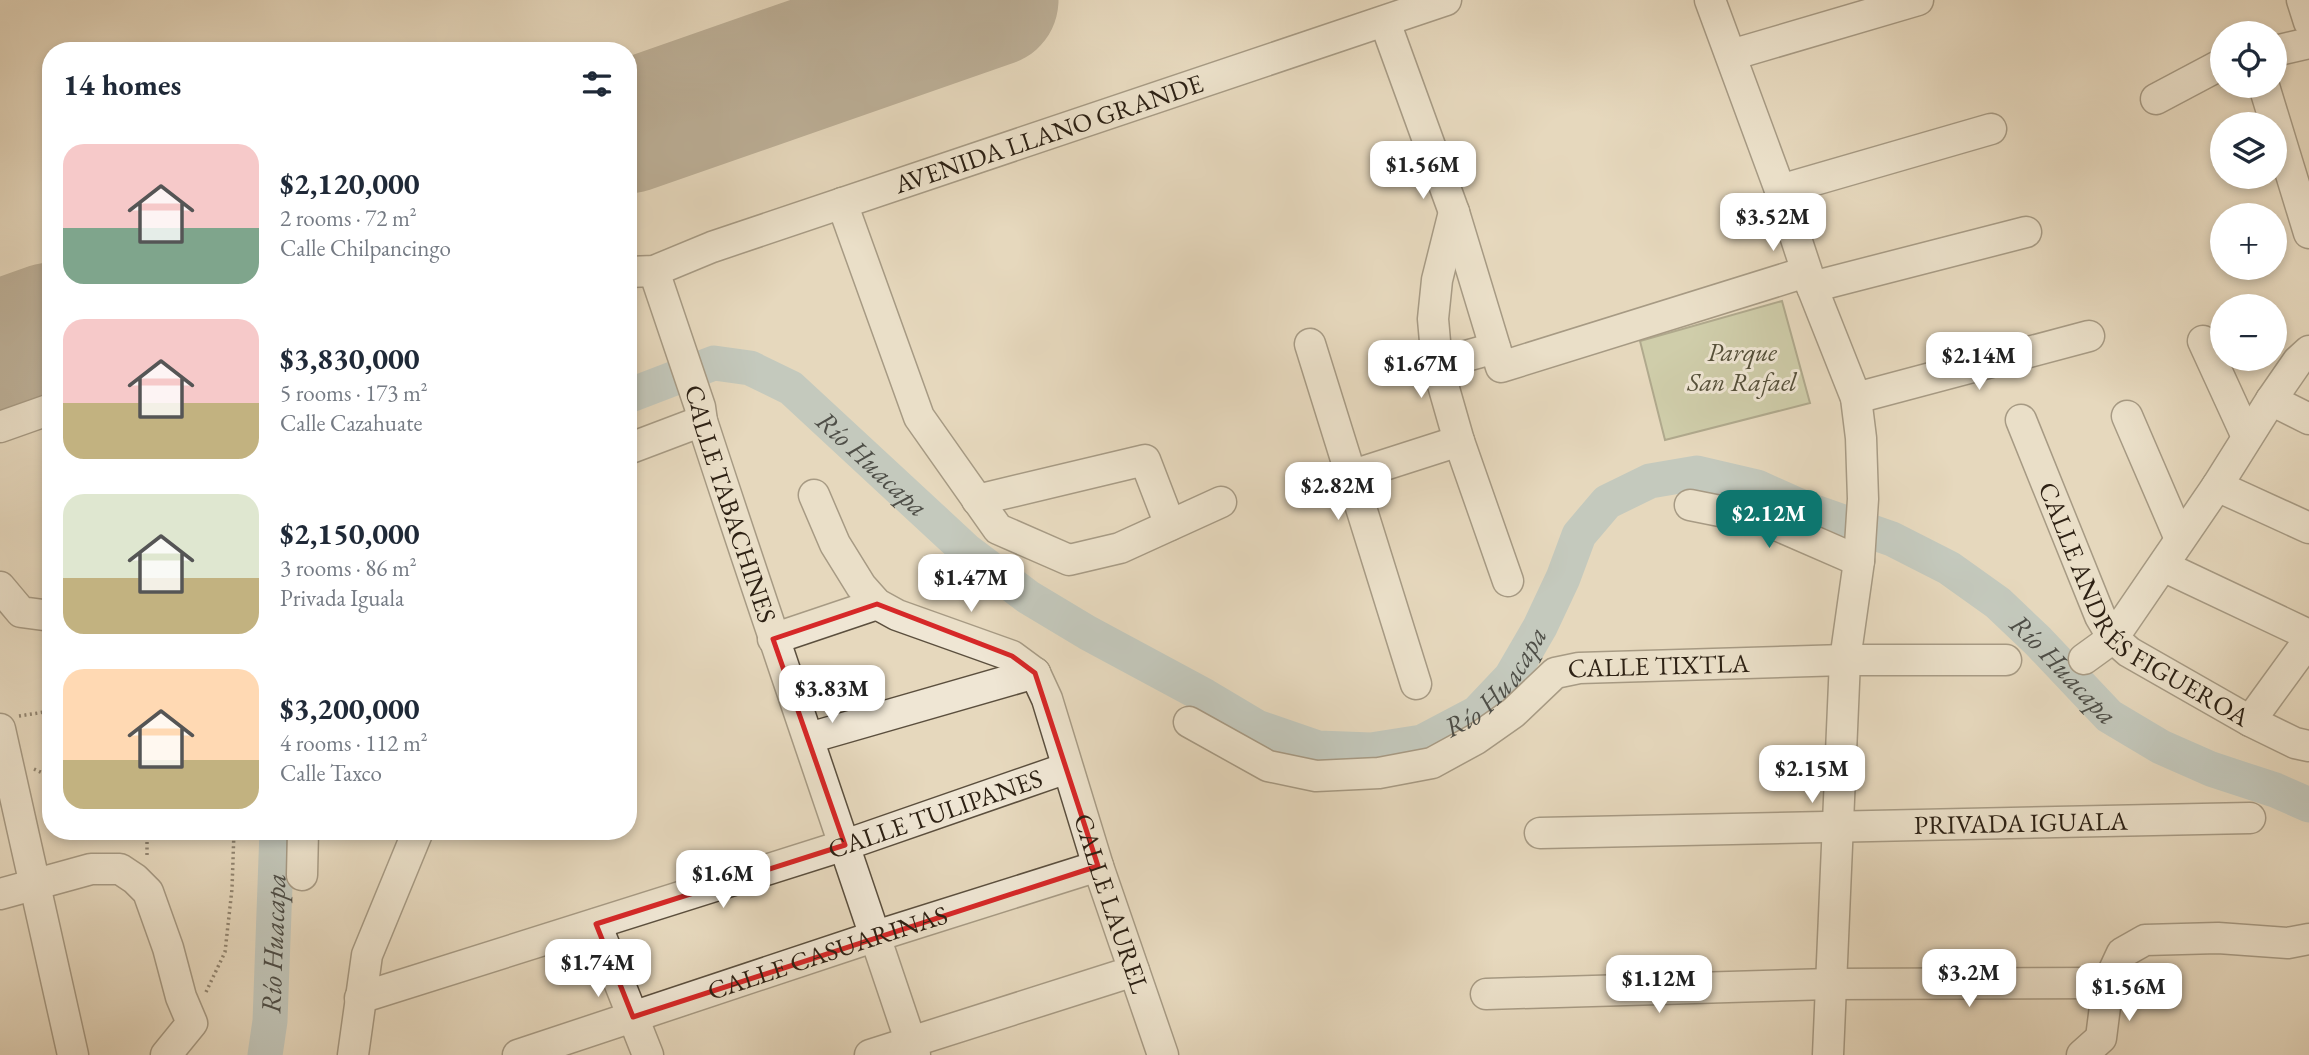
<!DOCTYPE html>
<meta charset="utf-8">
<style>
body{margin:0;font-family:"EB Garamond",serif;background:#f2f2f3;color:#1f2937;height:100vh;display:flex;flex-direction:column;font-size:26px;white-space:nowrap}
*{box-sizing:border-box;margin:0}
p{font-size:23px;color:#747a83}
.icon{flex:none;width:38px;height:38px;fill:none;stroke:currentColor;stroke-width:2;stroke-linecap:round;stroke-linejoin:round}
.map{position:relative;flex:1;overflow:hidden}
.side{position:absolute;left:42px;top:42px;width:595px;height:798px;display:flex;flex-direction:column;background:#fff;border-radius:28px;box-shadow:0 4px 10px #0003}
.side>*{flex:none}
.controls{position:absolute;left:2210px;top:21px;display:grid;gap:14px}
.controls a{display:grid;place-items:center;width:77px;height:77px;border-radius:50%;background:#fff;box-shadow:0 4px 10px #0003;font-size:35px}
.price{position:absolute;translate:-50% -60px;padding:0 16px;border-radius:14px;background:#fff;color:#222;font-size:23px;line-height:46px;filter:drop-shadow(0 2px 4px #0008)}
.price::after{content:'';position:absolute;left:50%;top:42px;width:21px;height:16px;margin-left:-10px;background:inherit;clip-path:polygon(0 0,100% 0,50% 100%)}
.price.current{background:#0f766e;color:#fff}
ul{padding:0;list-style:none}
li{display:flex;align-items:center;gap:21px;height:175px;padding:0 21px}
li span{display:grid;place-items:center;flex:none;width:196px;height:140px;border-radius:21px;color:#555}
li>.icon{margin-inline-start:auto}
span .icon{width:84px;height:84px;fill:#fffc;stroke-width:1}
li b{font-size:30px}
h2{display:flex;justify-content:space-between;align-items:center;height:84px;padding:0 21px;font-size:30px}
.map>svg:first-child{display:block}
</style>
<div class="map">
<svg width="2309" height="1055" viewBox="0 0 2309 1055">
<rect width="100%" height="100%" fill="#e6d8bd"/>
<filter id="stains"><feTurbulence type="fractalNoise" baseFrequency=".00286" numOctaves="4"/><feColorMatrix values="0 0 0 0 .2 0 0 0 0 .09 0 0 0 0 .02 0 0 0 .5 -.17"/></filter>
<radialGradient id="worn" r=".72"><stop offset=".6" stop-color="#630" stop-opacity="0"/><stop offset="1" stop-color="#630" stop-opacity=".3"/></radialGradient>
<path fill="#b3bf92" stroke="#707053" stroke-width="2" d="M1782,301l28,102 -145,37 -25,-99z"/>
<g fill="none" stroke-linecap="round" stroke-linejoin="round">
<g stroke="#9cb6bd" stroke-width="35">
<path id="s1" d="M628,396l86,-33 36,5 41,20 176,163 61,46 60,36 117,63 52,31 61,21 53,2 51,-8 55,-29 34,-36 29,-50 23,-49 16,-43 28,-33 43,-21 47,-8 60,14 49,22 86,30 57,29 49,35 40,38 71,75 52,31 50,22 64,21 34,15"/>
<path id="s2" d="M265,1055l5,-34 7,-190"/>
</g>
<path stroke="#8a7c68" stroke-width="133" d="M628,127l364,-127
M0,347l51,-18"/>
<defs>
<g id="minor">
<path d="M1710,0l70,190 32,97 44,111 5,40 2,61 -4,62 -14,99 -17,395"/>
<path d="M2302,0l7,22"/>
<path d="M1385,22l69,190 47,155 305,-95"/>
<path d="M2275,51l34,-8"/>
<path d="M1731,55l187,-55"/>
<path d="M2264,86l45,147"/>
<path d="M2156,99l66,-35"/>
<path d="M1780,190l211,-61"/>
<path d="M842,203l77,214 79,112 71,31 51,-12 101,-46"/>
<path d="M1454,212l-17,68 -4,39 4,45 22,77 49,140"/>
<path id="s3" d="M654,271l46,136 2,14c69,212 142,422 213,634"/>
<path id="s4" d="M628,272l26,-1 58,-24 734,-247"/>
<path d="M1812,287l214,-55"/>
<path d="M2203,341l44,96"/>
<path d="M1310,344l106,340"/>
<path d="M1437,364l58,-16"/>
<path d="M1856,398l233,-62"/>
<path d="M2271,400l38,19"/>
<path d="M2127,416l53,123"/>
<path id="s5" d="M2021,420l79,196 13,22 16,14 121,69 45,22 14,3"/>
<path d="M0,427l51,-18"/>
<path d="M628,449l74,-28"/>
<path d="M1350,476l109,-35"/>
<path d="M2217,486l92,42"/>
<path d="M814,495l21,49 26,42 16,18 20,11 115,41 23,17"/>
<path d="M977,500l168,-40 25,65"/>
<path d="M1690,505l75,15 94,41"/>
<path d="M2163,566l146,69"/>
<path d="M0,587l21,25 30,4"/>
<path d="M773,639l104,-35"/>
<path d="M2084,659l29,-21 104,-152 54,-86 27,-39 11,-10"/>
<path id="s6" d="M1035,673l12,26 51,167 65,189"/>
<path d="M2250,721l59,-81"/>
<path id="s7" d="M1189,722l79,44 48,10 63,-3 53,-10 44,-24 37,-26 42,-40 24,-5 266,-8h161"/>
<path d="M0,729l73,326"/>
<path d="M809,738l226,-65"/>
<path id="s8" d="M1540,833l710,-15"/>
<path d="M302,875l1,-44"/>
<path d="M0,894l91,-25h29l15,10 13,13 20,56 13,49 11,26 -26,32"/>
<path d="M596,924l52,131"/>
<path d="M1486,994l344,-10 278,-1"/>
<path id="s9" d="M360,998l485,-153 222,-77"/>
<path d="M353,1055l14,-100 51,-124"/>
<path id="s10" d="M518,1055l358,-119 222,-70"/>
<path d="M870,1055l264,-84"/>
<path d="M2082,1055l19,-17 7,-55 14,-30 23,-13 73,-2 70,5 21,-4"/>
</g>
</defs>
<use href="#minor" stroke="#5b4f3e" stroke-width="33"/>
<path stroke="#2d2114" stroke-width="3.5" stroke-dasharray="2 3.5" stroke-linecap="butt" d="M19,716l32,-5
M34,769l17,8
M147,831v27
M206,992l19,-40 7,-63 2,-58"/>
<use href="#minor" stroke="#efe6d4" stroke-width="30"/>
</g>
<path d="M0 0H2309V1055H0ZM877,604l135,52 23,17 63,193 -465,151 -37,-93 249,-79 -72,-206z" fill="#e6d8bd" fill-opacity=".55" fill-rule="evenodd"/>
<path fill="none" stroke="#d62828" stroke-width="5" stroke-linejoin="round" d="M877,604l135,52 23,17 63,193 -465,151 -37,-93 249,-79 -72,-206z"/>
<g text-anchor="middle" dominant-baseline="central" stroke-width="6" stroke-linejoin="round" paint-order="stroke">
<g font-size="26" fill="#2d2114" stroke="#efe6d4">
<text stroke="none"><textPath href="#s4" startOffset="444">AVENIDA LLANO GRANDE</textPath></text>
<text stroke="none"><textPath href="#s3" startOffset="245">CALLE TABACHINES</textPath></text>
<text stroke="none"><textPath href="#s5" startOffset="231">CALLE ANDRÉS FIGUEROA</textPath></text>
<text stroke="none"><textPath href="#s7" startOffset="514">CALLE TIXTLA</textPath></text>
<text stroke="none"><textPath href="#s9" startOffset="604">CALLE TULIPANES</textPath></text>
<text stroke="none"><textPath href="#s8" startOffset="481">PRIVADA IGUALA</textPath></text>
<text stroke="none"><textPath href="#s6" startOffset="243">CALLE LAUREL</textPath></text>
<text stroke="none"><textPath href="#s10" startOffset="326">CALLE CASUARINAS</textPath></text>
</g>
<g font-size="26" font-style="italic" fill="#55503a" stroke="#efe6d4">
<text x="1742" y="352">Parque<tspan x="1742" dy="30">San Rafael</tspan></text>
</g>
<g font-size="28" font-style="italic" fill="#4e4e47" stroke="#efe6d4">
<text stroke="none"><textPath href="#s1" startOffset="285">Río Huacapa</textPath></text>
<text stroke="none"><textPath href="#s1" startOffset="1755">Río Huacapa</textPath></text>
<text stroke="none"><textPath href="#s1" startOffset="1020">Río Huacapa</textPath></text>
<text stroke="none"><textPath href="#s2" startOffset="112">Río Huacapa</textPath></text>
</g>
</g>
<rect width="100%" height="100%" filter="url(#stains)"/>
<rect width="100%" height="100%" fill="url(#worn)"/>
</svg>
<div class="controls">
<a><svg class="icon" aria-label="locate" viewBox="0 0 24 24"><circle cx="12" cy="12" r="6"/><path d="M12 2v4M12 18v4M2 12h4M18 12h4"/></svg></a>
<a><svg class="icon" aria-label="layers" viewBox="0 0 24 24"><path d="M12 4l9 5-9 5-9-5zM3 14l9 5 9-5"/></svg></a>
<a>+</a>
<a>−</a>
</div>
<b class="price" style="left:1423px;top:201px">$1.56M</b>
<b class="price" style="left:1773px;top:253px">$3.52M</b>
<b class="price" style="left:1979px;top:392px">$2.14M</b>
<b class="price" style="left:1421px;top:400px">$1.67M</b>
<b class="price" style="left:1338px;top:522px">$2.82M</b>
<b class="price current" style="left:1769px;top:550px">$2.12M</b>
<b class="price" style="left:971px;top:614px">$1.47M</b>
<b class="price" style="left:832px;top:725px">$3.83M</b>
<b class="price" style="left:1812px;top:805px">$2.15M</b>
<b class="price" style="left:723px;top:910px">$1.6M</b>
<b class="price" style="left:598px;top:999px">$1.74M</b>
<b class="price" style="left:1969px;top:1009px">$3.2M</b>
<b class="price" style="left:1659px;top:1015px">$1.12M</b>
<b class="price" style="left:2129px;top:1023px">$1.56M</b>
<section class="side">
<h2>14 homes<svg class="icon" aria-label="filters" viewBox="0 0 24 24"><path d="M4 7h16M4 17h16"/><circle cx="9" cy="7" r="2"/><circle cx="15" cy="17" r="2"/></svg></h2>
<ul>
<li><span style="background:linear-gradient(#f6c9c9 60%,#7fa58c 0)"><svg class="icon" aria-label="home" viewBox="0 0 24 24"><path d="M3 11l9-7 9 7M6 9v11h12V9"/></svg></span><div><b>$2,120,000</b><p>2 rooms · 72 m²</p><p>Calle Chilpancingo</p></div></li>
<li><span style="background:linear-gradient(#f6c9c9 60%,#c2b280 0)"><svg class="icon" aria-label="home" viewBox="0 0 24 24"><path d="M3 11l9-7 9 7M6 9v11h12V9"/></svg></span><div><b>$3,830,000</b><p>5 rooms · 173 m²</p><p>Calle Cazahuate</p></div></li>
<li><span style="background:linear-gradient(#dfe7d0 60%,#c2b280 0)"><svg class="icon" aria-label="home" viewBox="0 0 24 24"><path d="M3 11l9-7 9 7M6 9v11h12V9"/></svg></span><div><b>$2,150,000</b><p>3 rooms · 86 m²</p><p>Privada Iguala</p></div></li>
<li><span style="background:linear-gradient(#ffd9b3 65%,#c2b280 0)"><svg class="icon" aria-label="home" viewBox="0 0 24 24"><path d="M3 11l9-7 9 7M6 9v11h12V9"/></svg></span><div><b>$3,200,000</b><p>4 rooms · 112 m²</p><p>Calle Taxco</p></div></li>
</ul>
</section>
</div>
